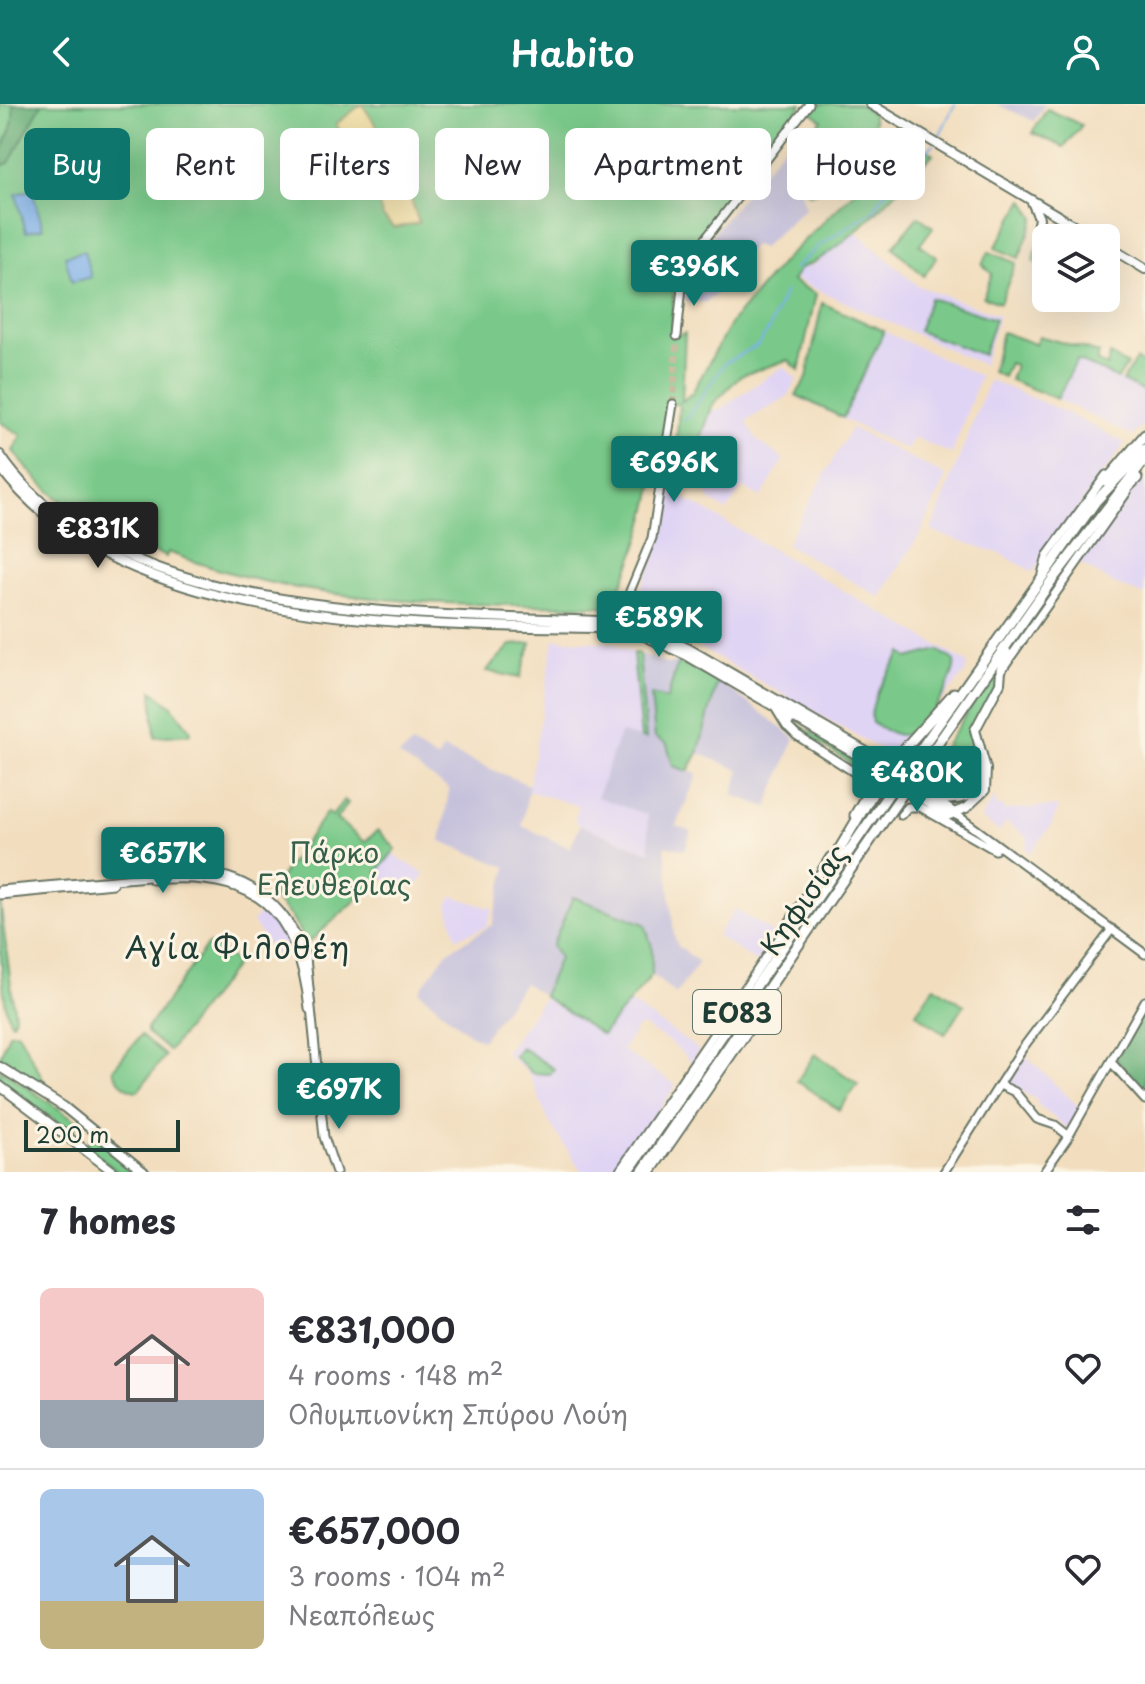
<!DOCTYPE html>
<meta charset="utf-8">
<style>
body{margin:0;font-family:"Playpen Sans",sans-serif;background:#f7f7f7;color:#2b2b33;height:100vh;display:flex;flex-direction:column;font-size:30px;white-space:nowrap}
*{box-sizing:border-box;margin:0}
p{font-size:26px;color:#7c7c81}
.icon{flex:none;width:44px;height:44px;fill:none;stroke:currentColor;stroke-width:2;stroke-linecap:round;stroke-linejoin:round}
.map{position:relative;height:1068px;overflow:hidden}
.sheet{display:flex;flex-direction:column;background:#fff;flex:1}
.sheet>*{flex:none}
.banner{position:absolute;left:24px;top:24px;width:1098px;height:72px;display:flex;gap:16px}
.tools{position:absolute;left:1032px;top:120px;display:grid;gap:16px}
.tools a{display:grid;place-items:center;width:88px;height:88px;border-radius:12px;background:#fff;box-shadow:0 8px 32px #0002;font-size:40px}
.scale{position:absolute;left:24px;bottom:20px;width:156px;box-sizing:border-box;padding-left:8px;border:4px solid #1f3d34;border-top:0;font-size:22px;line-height:28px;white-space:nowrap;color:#1f3d34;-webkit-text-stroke:6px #fcf5e5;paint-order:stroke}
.price{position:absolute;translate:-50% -68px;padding:0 18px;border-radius:8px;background:#0f766e;color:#fff;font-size:26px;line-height:52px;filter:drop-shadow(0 2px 4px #0008)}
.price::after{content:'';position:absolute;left:50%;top:48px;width:24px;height:18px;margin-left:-12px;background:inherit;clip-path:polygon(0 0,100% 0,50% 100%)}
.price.selected{background:#222;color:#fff}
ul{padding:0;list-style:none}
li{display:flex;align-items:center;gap:24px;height:200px;padding:0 40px}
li+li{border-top:2px solid #e1e1e2}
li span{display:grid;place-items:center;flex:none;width:224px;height:160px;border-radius:12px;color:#555}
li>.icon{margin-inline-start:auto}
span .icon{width:96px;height:96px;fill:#fffc;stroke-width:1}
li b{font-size:34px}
h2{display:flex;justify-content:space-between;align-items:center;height:96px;padding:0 40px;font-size:34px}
.tag{padding:0 28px;border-radius:12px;background:#fff;box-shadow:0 8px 32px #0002;font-size:28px;line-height:72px}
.tag.selected{background:#0f766e;color:#fff}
header{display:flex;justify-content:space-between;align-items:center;height:104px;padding:0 40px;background:#0f766e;color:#fff;font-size:36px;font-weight:600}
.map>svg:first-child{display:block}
</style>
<header><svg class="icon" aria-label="back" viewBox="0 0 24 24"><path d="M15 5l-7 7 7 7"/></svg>Habito<svg class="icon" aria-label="person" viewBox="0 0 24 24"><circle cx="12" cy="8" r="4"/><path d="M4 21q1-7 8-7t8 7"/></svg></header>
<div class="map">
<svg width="1145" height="1068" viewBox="0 0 1145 1068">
<rect width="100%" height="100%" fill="#fcf5e5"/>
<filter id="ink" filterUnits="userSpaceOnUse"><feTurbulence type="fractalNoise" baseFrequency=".0125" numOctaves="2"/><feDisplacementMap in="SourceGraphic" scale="16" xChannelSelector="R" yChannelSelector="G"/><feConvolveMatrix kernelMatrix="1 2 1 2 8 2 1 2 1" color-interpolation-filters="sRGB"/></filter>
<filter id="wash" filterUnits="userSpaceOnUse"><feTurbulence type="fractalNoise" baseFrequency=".006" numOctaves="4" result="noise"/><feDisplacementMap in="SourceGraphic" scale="32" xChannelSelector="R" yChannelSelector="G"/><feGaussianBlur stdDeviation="1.8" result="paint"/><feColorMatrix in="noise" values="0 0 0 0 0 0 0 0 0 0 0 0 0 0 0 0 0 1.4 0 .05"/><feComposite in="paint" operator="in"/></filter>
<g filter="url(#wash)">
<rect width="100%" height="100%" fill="#f2debf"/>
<path fill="#e0d4f4" d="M855,127l63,55 81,29 -16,50 -189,-86 7,-11 13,-3z
M821,198l159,74 -28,78 -39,-17 -6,13 -112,-54 12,-19z
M1077,256l68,32v31l-12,13 -76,-37z
M784,262l13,14 -10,17 -41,24 11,19 27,20 -23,37 -19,-10 -15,24 -18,-11 -7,-29 -6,-4 14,-58 7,2z
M989,276l74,31 62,32 -92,129 -32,-18 -70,-23z
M851,324l95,48 -24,55 -42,66 -94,-53z
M1145,370v122l-33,-13 -34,-21z
M670,386l298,173 -3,10 -59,70 -9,8 -15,-1 -228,-128 -15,-5 -4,-16 21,-47z
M554,535l57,4 22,10 8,85 -21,-4 27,81 4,37 -71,-27 -5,-4 4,-15 -51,-15z
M995,692l1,10h7v4l56,-4 -8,20 -21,27 -4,-3 2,-12 -22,-16 -6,10 -19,-13z
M392,750l33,20 -6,10 -7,-3 -9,12 -26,-21z
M453,792l40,13 -7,18 -30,11 -8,-34z
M264,803l20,23 9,20 -19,5 -21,-33z
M735,805l41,26 -18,28 -41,-27z
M544,894l58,37 26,-34 71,49 -7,13 -22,-21 -27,-16 -5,1 -16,23 54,35 -59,87h-35l-33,-50 -19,-47 -25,-23z
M1023,949l58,56 -13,20 -31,-25 1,-3 -33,-20z"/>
<path fill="#c4c0db" d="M996,0h49l-11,17z
M788,37l3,5 -4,28 14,18 4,16 -43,40 -9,-3 -38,50 -9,7h-20l-2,-26 5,-13z
M639,549l28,11 11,-2 -11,37 -16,-3 22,70 25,8 -22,52 15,5 -6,19 -20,-5 9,90 4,11 21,16 -23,32 -24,-19v-28l-93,10 -16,39 -19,-13 -42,57 -13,-6 -50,-43 28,-39 45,-27 15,-58 -66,-26 8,-52 -50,-33 13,-12 25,15 6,-10 86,36 -7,41 48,22 10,-23 70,27 -3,-37 -50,-18 23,-64 26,6z
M718,576l77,58 -28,69 -34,-12 7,-25 -42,-17z"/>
<path fill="#7ac98a" stroke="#4c835f" stroke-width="2" d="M0,0h802l-101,134 -18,10 -9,16 -2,73 13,-4 -3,68 10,-8 40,-72 51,-60 126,-123 24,16c-31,31 -93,102 -133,114l-8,13 24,13 -17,76 -11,-10 -48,16 -27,28 -17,49v14l-7,-3 -14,6 4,-67 -11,3 -6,59h-5c-7,42 -18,83 -37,123l6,17 -17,6 -7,-5c-146,-2 -297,1 -434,-54l-2,5 -69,-29 1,-5c-35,-15 -61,-42 -85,-72l8,-16 -21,-13z
M816,0h43l13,9 2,9 -44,66 -20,6 -19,-18 2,-20 29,-36 -12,-9z
M1047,5l35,16 -18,22 -32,-14z
M1024,96l11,18 -16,40 -24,-10z
M918,112l15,11 -13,18 17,12 -13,19 -31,-29z
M1053,121l16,4 -6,9h-17v23l-4,6 -9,-6 2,-10z
M989,148l27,11 -16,40 -17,-6 9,-23 -10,-10z
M930,194l65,21 -12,36 -65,-24z
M822,199l62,28 -41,87 -47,-23 11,-17z
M1002,228l33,12 4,-8 60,17 -2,9 10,4 3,-11 17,10 -9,14 -41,-19 -20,39 -47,-19 5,-15 -6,-2 -6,14 -11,-5z
M1136,256l9,5v27l-23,-11z
M531,539l-11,35 -34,-7 25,-26z
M938,546l17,11c-1,21 -30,73 -54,74 -11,0 -20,-8 -29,-12 -5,-22 18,-52 30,-70l6,5z
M633,549h6l7,86 -5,-1z
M1001,557l-3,24 -27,43 6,30 -37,-4z
M678,558l40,18 -20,73 -10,18 -15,-5 -6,-22 -12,-7 -4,-42 16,4z
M152,586l19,15 20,26 -2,3 -34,3z
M796,619l66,39 9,15 -77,-51z
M952,653l10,1 13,12 -1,17c-18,13 -34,7 -51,-5l16,-18z
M344,696l4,3 -12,16 29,23 13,-12 18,19 -19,23 5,5 -75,67 -16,-27 -22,-24 58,-81 5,4z
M573,793l72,27 7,23v28l-50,60 -59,-39 16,-38 -7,-12z
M0,797l15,115 -3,7c-12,-13 -12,-98 -12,-122z
M208,840h5l20,16 2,6 -66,85 -22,-18v-5z
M934,882l30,19 -19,29 -29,-21z
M18,928l31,58 -49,-33 9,-24z
M141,931l24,21 -27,35c-11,0 -23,-12 -25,-22z
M521,943l33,22 -4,5 -18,-1 -18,-17z
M815,950l43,30 -19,26 -42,-29z
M0,965l77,52 -1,5 -5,6 -3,-2 -68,-49z
M93,1032l48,36h-23l-33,-27z"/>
<path fill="#63ad76" stroke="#417555" stroke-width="2" d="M13,0h29l-33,59 -9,3c0,-25 16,-31 13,-62z
M1145,905v85l-30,-35z"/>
<path fill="#eeda9e" stroke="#868c69" stroke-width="2" d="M362,0l29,44 -30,15 -25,-39z
M400,62l19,57 -25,5 -11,-11 -14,-39z"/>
<path fill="#7cafe9" stroke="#4e768e" stroke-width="2" d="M32,86l11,38 -17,4 -10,-38z
M84,147l7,26 -19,5 -7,-26z"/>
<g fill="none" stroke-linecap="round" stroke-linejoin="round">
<path stroke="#7cafe9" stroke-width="2" d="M938,34l17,-34
M794,165l25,-23 55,-36 7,-13 53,-53
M685,316l40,-57 33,-18 11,-16 16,-38"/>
</g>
</g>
<g filter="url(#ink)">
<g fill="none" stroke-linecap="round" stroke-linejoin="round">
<path stroke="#c8bea3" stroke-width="7" stroke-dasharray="7 3.5" stroke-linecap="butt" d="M673,300l4,-68
M621,507l9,-20"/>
<path stroke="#c8bea3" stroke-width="8" stroke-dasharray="8 4" stroke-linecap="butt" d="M605,516l16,-9 10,13
M598,517l50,9
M598,524l47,8"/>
<defs>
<path id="tertiary" d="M677,232l7,-69 125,-163
M1042,470l5,-18 59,-81
M630,487l22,-53 21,-134
M1005,561l122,-173
M794,609l-7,13 9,9 72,46 1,8 -15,26
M901,711l7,-8h12l75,43
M957,711l188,139
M153,776c101,-9 145,27 156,129
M0,786l205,-18c50,7 84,38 101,86l18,179 12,35
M0,791l113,-11
M1111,958l34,38
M1000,981l15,7 22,27 18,6 14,11
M619,1068l163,-238 48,-77
M651,1068l109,-158
M944,1068l78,-123 90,-120
M1044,1068l23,-33 78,-138"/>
<path id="secondary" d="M870,0l225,134
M1032,98l7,16 -3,16
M1106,141l39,24
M0,351c112,167 419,158 598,166
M0,363c119,163 415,158 598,161
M648,526l41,19 186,108 82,58
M645,532l41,19 185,108 76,53 19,-8 19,-18 1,-21 -11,-39 25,-47 1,-13
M776,604l11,18
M0,963l64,40 80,65
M0,982l114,86"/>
<path id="primary" d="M1106,377l39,-46
M1121,390l16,-16
M1001,566l5,-18
M875,653l12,1 11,-4
M871,659l5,24
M921,665c10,-6 22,-15 34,-16 33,-1 42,57 -24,44
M906,666l190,-269 49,-52
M915,672l137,-196 93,-121
M829,773l1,-12 59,-99 65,-73
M628,1068l268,-389
M642,1068l263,-382"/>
</defs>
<use href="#tertiary" stroke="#697565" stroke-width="11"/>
<use href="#secondary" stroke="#697565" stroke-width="12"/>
<use href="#primary" stroke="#697565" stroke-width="13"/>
<use href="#tertiary" stroke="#fff" stroke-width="7"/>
<use href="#secondary" stroke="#fff" stroke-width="8"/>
<use href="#primary" stroke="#fff" stroke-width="9"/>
<defs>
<path id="primary-bridge" d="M896,679l10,-13
M905,686l10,-14"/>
</defs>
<use href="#primary-bridge" stroke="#697565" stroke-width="13" stroke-linecap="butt"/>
<use href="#primary-bridge" stroke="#fff" stroke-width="9"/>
</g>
</g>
<g text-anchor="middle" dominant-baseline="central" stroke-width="6" stroke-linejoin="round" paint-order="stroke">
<rect fill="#fcf5e5" stroke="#617469" stroke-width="2" x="693" y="886" width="88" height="44" rx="6"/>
<g font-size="26" font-weight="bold" fill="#1f3d34">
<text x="737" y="908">ΕΟ83</text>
</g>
<g font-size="28" fill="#36604a" stroke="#fcf5e5">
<text x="334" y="747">Πάρκο<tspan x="334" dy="32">Ελευθερίας</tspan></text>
</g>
<g font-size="28" fill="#1f3d34" stroke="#fcf5e5">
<text transform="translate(803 795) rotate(-55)">Κηφισίας</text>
</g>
<g font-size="30" letter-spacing="2" fill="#1f3d34" stroke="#fcf5e5">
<text x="238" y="842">Αγία Φιλοθέη</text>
</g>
</g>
</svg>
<div class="tools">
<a><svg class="icon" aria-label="layers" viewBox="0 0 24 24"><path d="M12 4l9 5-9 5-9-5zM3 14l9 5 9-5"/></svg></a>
</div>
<div class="scale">200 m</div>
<b class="price" style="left:694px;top:204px">€396K</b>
<b class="price" style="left:674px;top:400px">€696K</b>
<b class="price selected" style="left:98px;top:466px">€831K</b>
<b class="price" style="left:659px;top:555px">€589K</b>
<b class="price" style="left:917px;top:710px">€480K</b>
<b class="price" style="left:163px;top:791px">€657K</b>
<b class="price" style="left:339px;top:1027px">€697K</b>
<div class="banner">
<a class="tag selected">Buy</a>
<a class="tag">Rent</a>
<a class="tag">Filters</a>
<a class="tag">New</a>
<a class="tag">Apartment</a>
<a class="tag">House</a>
</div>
</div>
<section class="sheet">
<h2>7 homes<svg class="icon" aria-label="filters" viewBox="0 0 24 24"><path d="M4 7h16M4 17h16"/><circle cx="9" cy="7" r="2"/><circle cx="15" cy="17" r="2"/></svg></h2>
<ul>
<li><span style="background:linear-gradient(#f6c9c9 70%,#9aa5b1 0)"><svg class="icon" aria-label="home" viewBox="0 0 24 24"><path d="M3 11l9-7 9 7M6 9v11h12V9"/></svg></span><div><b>€831,000</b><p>4 rooms · 148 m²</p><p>Ολυμπιονίκη Σπύρου Λούη</p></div><svg class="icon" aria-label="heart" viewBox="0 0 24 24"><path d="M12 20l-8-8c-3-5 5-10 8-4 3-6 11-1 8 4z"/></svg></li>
<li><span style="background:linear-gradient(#a9c7e8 70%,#c2b280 0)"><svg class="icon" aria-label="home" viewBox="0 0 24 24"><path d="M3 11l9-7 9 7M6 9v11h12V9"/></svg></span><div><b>€657,000</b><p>3 rooms · 104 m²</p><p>Νεαπόλεως</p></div><svg class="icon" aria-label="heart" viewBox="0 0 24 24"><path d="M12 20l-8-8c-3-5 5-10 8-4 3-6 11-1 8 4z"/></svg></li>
</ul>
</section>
